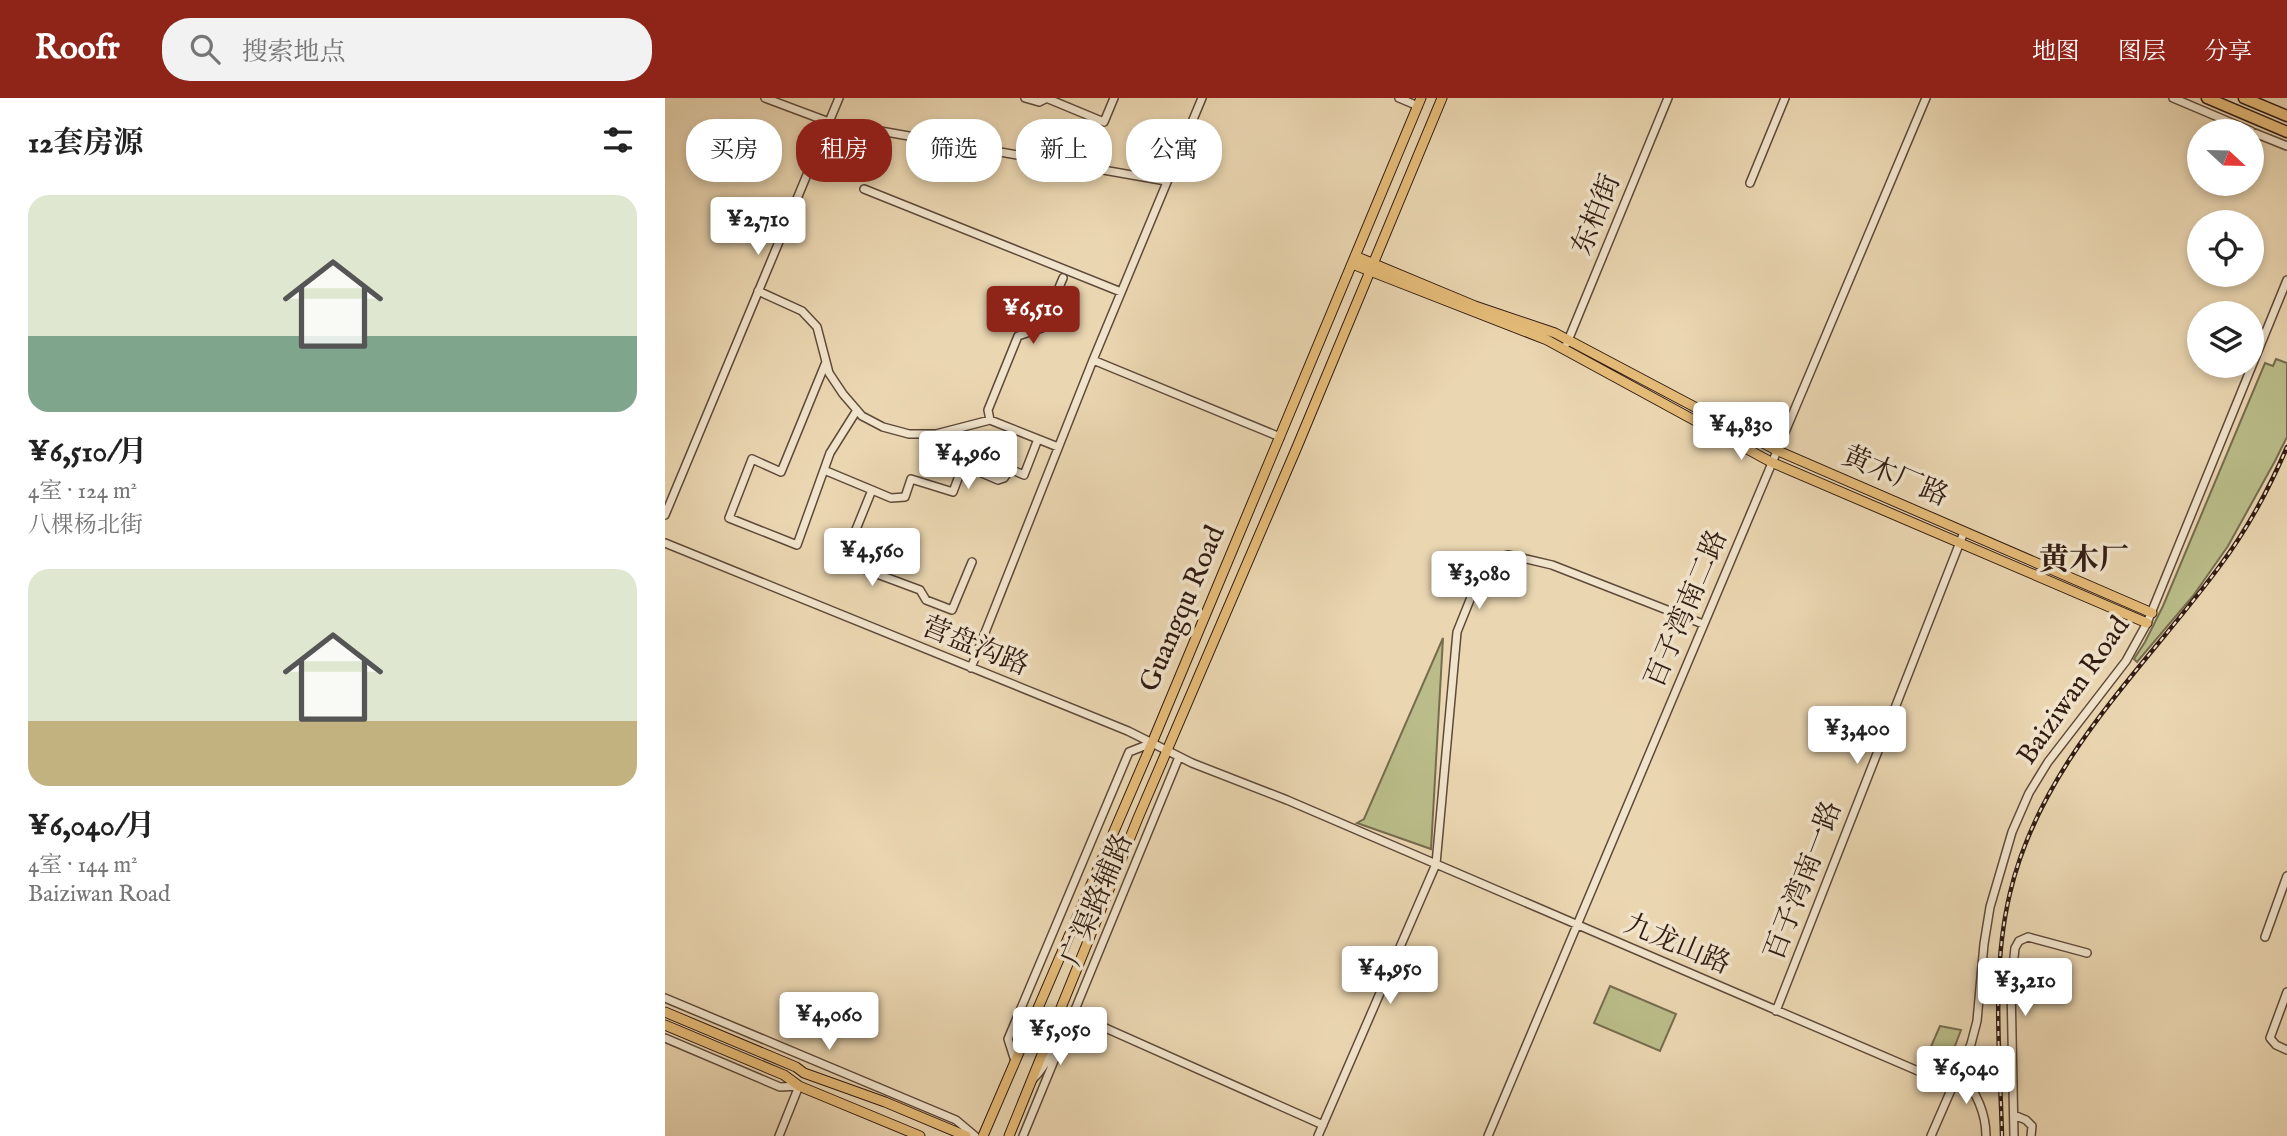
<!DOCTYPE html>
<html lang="zh">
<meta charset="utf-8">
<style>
body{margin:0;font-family:"IM FELL English","Noto Serif SC",serif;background:#f2f2f2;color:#222;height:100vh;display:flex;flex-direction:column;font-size:26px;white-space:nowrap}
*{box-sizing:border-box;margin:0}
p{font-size:23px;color:#767676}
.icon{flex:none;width:38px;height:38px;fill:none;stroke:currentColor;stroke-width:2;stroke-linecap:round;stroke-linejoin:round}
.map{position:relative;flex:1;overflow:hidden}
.drawer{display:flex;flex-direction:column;background:#fff;width:665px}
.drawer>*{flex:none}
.guide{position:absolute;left:21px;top:21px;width:665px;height:63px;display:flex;gap:14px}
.needle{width:46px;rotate:112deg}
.controls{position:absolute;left:1522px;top:21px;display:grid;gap:14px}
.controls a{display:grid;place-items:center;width:77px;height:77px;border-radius:50%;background:#fff;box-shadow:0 4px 10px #0003;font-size:35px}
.price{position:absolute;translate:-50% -60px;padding:0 16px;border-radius:7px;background:#fff;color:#222;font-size:23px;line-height:46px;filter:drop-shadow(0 2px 4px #0008)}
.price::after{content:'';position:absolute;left:50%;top:42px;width:21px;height:16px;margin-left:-10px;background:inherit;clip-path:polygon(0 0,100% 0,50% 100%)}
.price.on{background:#8f2418;color:#fff}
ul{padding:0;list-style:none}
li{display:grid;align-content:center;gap:14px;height:371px;padding:0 28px}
li span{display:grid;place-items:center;height:217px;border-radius:21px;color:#555}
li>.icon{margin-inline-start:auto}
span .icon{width:126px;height:126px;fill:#fffc;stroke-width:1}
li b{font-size:30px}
h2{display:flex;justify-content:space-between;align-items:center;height:84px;padding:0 28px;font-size:30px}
.pill{padding:0 24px;border-radius:28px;background:#fff;box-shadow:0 4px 10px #0003;font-size:24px;line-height:63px}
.pill.on{background:#8f2418;color:#fff}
header{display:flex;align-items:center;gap:42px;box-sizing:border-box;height:98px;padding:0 35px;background:#8f2418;color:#fff}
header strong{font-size:33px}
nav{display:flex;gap:38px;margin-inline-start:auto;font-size:24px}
.search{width:490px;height:63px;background:#f2f2f2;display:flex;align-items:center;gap:18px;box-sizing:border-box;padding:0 24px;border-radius:28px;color:#767676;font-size:26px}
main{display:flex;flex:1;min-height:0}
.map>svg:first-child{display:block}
</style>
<header>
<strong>Roofr</strong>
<div class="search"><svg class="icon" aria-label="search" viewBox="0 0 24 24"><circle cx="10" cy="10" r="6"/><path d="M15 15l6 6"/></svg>搜索地点</div>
<nav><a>地图</a><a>图层</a><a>分享</a></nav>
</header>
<main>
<section class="drawer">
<h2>12套房源<svg class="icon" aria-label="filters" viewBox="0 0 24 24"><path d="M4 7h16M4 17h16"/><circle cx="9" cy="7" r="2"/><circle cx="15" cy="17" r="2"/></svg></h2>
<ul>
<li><span style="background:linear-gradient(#dfe7d0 65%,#7fa58c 0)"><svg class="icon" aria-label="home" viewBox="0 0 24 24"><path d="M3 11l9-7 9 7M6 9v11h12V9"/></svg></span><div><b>¥6,510/月</b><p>4室 · 124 m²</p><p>八棵杨北街</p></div></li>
<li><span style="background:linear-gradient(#dfe7d0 70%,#c2b280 0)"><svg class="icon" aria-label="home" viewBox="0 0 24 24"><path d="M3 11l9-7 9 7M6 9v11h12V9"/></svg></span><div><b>¥6,040/月</b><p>4室 · 144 m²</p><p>Baiziwan Road</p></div></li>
</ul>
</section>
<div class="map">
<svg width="1622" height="1038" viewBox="0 0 1622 1038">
<rect width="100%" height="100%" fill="#ead6b1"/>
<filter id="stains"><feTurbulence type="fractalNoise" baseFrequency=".00286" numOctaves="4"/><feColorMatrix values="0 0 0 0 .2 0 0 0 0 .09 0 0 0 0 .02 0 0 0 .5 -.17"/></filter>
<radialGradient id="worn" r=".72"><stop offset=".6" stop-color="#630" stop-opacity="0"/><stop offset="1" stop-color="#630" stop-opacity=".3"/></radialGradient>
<path fill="#babd89" stroke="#766c4e" stroke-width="2" d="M1611,261l11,4v74l-12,24 -47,85 -35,50 -56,66 -3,-3 11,-17 18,-36 102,-243 8,3z
M778,540l-12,211 -74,-26 7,-4z
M945,888l66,28 -16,37 -66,-28z
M1275,928l21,4 -14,37 -21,-9z"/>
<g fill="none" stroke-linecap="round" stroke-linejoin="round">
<defs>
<path id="minor" d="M100,0l64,24 337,59
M360,0l14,4 6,-3
M381,0l58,24 10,-24
M734,0l19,8
M1508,0l78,33
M1587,34l35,14
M1085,85l35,-85
M199,91l257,103
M93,193l44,20 15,16 12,46 14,21 19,22 21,11 26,7h27l54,-14 68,27
M902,245l101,-245
M428,262l187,77
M161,264l-45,110 -29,-13 -23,59 68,27 33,-92 27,-43
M325,322l-2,-10 30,-74 24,-8 21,-50
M159,372l48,20 -26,64v7l4,3 70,26 6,10 26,10 20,-48
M207,392l19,8 14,-1 6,-18 42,13 10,-27 35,15 6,-2 6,-9 14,6 14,-36
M0,417l174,-417
M0,445l463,188 64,32 95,37 666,286
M306,570l122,-308 109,-262
M1600,839l22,-61
M1622,894l-17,46 6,7 11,5
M0,900l291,122 19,16
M1111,913l188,-479
M409,916l249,111
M0,940l115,49 19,-1 -20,50
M350,963l-7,-22 121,-287 23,-9
M1294,973c16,19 27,40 27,65
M369,980c12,-12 17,-26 27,-39
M1349,1017l12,5 6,6 -1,10
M358,1038l156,-379
M653,1038l118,-272 21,-232 29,-72 23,-5 43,10 151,59
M823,1038l438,-1038
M1266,1038l40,-92 6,-23 7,-77 6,-37 22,-75 17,-39 19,-31 78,-101 21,-38 140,-343
M1349,1038l-3,-151 4,-37 4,-7 9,-4 59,16"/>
<path id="major" d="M690,158l120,50 80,27 221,117 376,163
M687,166l195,76 224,122 376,161
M0,914l131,55 8,6 81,29 81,34
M0,927l119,50 15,11 121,50
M318,1038l169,-393 269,-645
M344,1038l129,-318 159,-371 145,-349"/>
<path id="highway" d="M1542,0l80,34
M1579,0l43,18"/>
</defs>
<use href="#minor" stroke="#5f4a3a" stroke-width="10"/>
<use href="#major" stroke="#311b12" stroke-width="11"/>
<use href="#highway" stroke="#311b12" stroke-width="13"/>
<use href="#minor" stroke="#f1e4cc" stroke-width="7"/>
<use href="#major" stroke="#e5bb78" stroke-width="9"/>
<use href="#highway" stroke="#e5bb78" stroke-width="10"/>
<defs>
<path id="rail" d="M1337,1038c-2,-80 -11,-164 8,-243 31,-131 132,-222 209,-326 28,-37 50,-78 68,-120"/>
</defs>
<use href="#rail" stroke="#311b12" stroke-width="4.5"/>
<use href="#rail" stroke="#f1e4cc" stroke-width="2" stroke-dasharray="5" stroke-linecap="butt"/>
</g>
<g text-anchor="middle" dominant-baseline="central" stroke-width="7" stroke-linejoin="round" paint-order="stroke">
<g font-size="28" fill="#311b12" stroke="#f1e4cc">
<text transform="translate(932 117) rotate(-68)">东柏街</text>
<text transform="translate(1230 379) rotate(23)">黄木厂路</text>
<text transform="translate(518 511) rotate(-67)">Guangqu Road</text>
<text transform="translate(1022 511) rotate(-67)">百子湾南二路</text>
<text transform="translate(310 549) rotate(22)">营盘沟路</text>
<text transform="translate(1409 593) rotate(-55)">Baiziwan Road</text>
<text transform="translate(1139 783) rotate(-69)">百子湾南一路</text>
<text transform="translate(433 802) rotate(-67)">广渠路辅路</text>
<text transform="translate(1012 847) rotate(23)">九龙山路</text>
</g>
<g font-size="30" font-weight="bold" fill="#311b12" stroke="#f1e4cc">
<text x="1419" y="463">黄木厂</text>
</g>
</g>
<rect width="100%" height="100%" filter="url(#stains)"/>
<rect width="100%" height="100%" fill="url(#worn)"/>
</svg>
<div class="controls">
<a><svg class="needle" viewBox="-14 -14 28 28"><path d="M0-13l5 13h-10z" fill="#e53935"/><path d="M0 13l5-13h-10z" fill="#767676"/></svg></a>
<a><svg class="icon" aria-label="locate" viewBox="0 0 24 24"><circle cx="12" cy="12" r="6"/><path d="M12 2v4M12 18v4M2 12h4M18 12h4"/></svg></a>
<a><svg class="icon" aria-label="layers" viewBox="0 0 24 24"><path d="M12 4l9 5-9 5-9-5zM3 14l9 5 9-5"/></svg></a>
</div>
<b class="price" style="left:93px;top:159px">¥2,710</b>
<b class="price on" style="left:368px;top:248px">¥6,510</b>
<b class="price" style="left:1076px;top:364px">¥4,830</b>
<b class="price" style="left:303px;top:393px">¥4,960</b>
<b class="price" style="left:207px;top:490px">¥4,560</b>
<b class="price" style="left:814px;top:513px">¥3,080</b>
<b class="price" style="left:1192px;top:668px">¥3,400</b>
<b class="price" style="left:725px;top:908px">¥4,950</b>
<b class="price" style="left:1360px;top:920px">¥3,210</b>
<b class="price" style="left:164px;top:954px">¥4,060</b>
<b class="price" style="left:395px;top:969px">¥5,050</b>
<b class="price" style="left:1301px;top:1008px">¥6,040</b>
<div class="guide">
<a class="pill">买房</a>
<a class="pill on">租房</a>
<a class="pill">筛选</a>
<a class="pill">新上</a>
<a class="pill">公寓</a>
</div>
</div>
</main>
